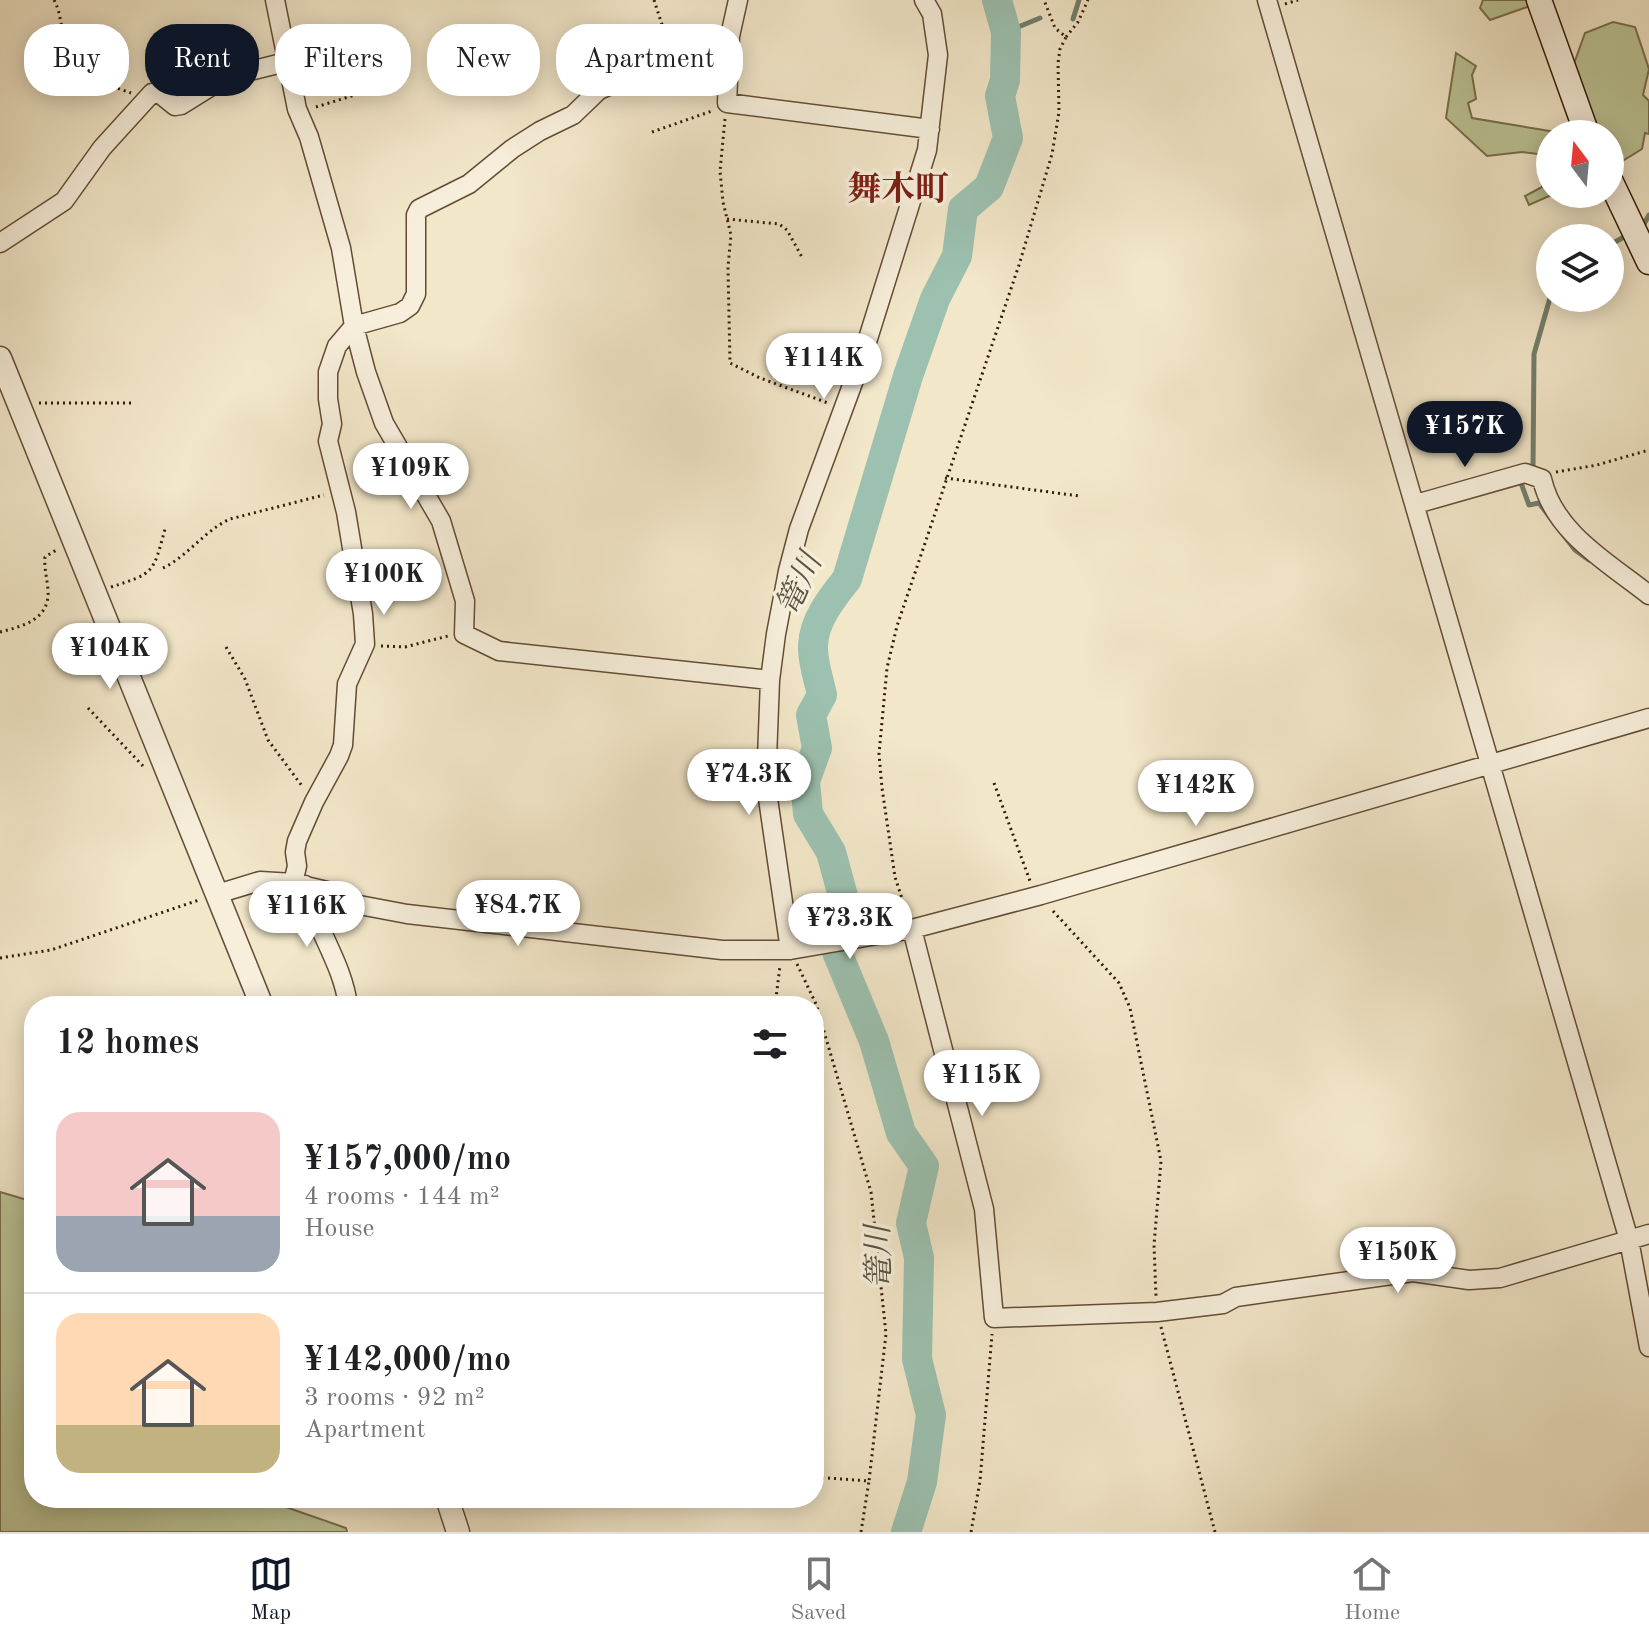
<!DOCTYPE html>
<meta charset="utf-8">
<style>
body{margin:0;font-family:"Old Standard TT","Noto Serif JP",serif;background:#f2f2f2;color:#202124;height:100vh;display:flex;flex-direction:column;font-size:30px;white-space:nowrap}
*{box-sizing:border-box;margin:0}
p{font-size:26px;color:#757577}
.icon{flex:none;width:44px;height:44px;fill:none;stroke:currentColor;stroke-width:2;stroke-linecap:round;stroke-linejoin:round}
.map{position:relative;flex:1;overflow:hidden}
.drawer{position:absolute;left:24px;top:996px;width:800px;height:512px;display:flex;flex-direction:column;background:#fff;border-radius:32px;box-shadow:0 4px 20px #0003}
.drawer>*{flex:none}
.banner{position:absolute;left:24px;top:24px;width:800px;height:72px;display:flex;gap:16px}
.needle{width:52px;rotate:344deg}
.fabs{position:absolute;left:1536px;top:120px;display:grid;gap:16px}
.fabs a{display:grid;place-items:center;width:88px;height:88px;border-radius:50%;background:#fff;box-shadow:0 4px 20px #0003;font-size:40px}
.price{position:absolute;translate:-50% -68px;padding:0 18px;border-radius:28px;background:#fff;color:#222;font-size:26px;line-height:52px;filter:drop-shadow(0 2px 4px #0008)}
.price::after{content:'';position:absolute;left:50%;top:48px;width:24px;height:18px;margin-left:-12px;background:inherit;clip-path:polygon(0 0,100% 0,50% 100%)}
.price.selected{background:#111827;color:#fff}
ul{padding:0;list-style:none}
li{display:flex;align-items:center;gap:24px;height:200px;padding:0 32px}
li+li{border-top:2px solid #e0e0e0}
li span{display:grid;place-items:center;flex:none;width:224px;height:160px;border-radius:24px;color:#555}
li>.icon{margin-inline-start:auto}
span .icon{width:96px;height:96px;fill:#fffc;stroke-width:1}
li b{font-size:34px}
h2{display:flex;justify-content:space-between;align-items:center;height:96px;padding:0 32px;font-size:34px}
.tag{padding:0 28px;border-radius:32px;background:#fff;box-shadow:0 4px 20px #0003;font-size:28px;line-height:72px}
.tag.selected{background:#111827;color:#fff}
.menu{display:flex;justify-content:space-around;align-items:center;height:112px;border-top:2px solid #e0e0e0;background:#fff;font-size:22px;color:#757577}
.menu a{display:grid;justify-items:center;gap:4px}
.menu .selected{color:#111827}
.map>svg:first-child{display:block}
</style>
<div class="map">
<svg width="1649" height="1532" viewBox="0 0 1649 1532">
<rect width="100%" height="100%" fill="#f2e7c9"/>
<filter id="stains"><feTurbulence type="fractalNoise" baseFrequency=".0025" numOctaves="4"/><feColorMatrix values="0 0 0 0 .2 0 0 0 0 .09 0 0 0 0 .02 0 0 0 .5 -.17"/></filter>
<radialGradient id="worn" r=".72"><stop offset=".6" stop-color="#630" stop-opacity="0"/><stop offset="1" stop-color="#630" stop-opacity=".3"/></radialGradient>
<path fill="#bcc596" stroke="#786f4e" stroke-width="2" d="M1483,0h44l3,6 -40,14 -10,-12z
M1613,22l22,5 14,42 -6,26 6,6v33l-4,-1 -3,16 -21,13 -11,-4v-24h-36l15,-5 -18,-57 14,-39z
M1456,53l20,13 -4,9 4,24 -8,4 4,15 96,16h-18v60h22l-23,2 -20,9 -4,-9 17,-9 4,-32 -24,-3 -35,4 -41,-38z
M0,1192l34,10v37l-7,29 7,3v227h226l86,30 1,4h-347z"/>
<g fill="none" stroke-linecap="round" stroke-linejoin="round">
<path stroke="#727e6c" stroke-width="5" d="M1073,19l6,-19
M1006,32l34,-14
M1644,224l5,-9
M1610,245l12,-7
M1533,470l1,-116 16,-56
M1523,480l-2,3 8,22 10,-2 36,47 14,10"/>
<path stroke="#9cc1b0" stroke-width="30" d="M906,1532l16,-50 9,-67 -14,-56 2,-101 -8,-35 13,-57 -23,-33 -27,-92 -37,-89 6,-56 -12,-44 -23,-38 -3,-33 12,-33 -6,-33 11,-20c-3,-15 -10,-34 -9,-50 1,-25 19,-47 34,-66l61,-203 27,-77 22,-43 6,-47 26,-22 19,-49 -8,-42 5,-16 1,-48 -9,-32"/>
<defs>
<path id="minor" d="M275,0l22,109 12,28 32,111 13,78 12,46 18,51 57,98 24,80 -1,33 35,17 271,29
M738,0l-8,36 -3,67 203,26
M1267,0l362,1240 20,107
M0,243l64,-42 38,-53 50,-55h7l16,13 6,-1 45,-28 60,-15
M1416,504l109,-31 17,6c12,54 67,84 107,116
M293,883l4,-17 -2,-14 2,-11 17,-39 25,-46 4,-11 4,-61 18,-40 -2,-30 -17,-102 -18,-71 4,-17 -4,-25v-27l9,-26 17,-20 46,-13 10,-7 6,-12v-79l3,-6 50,-25 43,-35 28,-18 33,-16 26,-25 120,-52 11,-2
M305,885c9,42 38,78 43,121
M217,894l43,-13 33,2 34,8 27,13 53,10 315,36h68l122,-21 129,-34 608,-177
M912,929l72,280 10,109 163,-6 66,-8 13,-7 177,-25 56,8 31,-2 149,-44
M790,950l-24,-165 4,-105 6,-46 12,-63 11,-42 62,-168 66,-211 11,-95 -6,-41 -8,-14"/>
<path id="tertiary" d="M0,358l262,648
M447,1498l11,34"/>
<path id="secondary" d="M1539,0l48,134
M1610,180l39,82"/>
</defs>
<use href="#minor" stroke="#634c36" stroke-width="21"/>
<use href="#tertiary" stroke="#634c36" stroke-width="25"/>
<use href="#secondary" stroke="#331905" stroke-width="27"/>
<path stroke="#331905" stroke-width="3" stroke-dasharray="2 4" stroke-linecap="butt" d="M54,0c9,16 5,33 16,48l44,39 17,6
M654,0l13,40
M1285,4l13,-4
M1066,37l12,-15 10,-22
M686,71l23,23
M316,107l42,-13
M725,119l-5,52 3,31 8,33 -3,32 2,96 30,15 68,25
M652,132l60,-21
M727,219l52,5 8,6 16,29
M39,403h96
M1556,472l41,-7 52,-15
M945,478l134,18
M163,568c25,-12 41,-37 67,-49l94,-24
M111,587c44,-14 42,-14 54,-58
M0,632c24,-6 50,-13 48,-42 -1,-12 -4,-22 -3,-33l13,-8
M381,646l24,1 43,-11
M226,647l19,32 23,61 34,46
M88,708l55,58
M994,783l36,98
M1053,911l66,72 11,25 31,153 -7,84 2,51
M907,914l-12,-37 -13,-89 -3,-34 8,-86 10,-42 122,-361 33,-111 7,-42 -1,-49 2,-14 6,-12 -11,-9 -11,-28
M0,958l51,-8 148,-50
M797,964l19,40 55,188 15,142 -17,147 -55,-4
M775,1006l5,-40
M1161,1327l54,205
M861,1532l8,-51
M971,1532l9,-51 12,-147"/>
<use href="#minor" stroke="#f7efdc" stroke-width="18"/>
<use href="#tertiary" stroke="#f7efdc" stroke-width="22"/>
<use href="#secondary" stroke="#f7efdc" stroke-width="24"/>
</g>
<g text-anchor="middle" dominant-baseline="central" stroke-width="7" stroke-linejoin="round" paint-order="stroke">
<g font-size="32" font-style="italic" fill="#585441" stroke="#f7efdc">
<text transform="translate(801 585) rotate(-65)">篭川</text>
<text transform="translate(881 1257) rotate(-92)">篭川</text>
</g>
<g font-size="34" font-weight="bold" fill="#7a1f14" stroke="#f7efdc">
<text x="898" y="191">舞木町</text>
</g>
</g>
<rect width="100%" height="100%" filter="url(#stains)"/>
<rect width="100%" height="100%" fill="url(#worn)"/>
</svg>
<div class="fabs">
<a><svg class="needle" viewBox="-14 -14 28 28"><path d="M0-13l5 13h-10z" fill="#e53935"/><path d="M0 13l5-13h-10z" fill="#757577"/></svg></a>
<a><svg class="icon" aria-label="layers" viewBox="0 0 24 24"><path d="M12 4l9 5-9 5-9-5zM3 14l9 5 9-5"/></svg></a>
</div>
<b class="price" style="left:824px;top:401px">¥114K</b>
<b class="price selected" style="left:1465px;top:469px">¥157K</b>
<b class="price" style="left:411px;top:511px">¥109K</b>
<b class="price" style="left:384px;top:617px">¥100K</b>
<b class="price" style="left:110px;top:691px">¥104K</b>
<b class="price" style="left:749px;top:817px">¥74.3K</b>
<b class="price" style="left:1196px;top:828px">¥142K</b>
<b class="price" style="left:518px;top:948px">¥84.7K</b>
<b class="price" style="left:307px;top:949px">¥116K</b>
<b class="price" style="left:850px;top:961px">¥73.3K</b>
<b class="price" style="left:982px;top:1118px">¥115K</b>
<b class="price" style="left:1398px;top:1295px">¥150K</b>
<div class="banner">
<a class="tag">Buy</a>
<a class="tag selected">Rent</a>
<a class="tag">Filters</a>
<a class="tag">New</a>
<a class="tag">Apartment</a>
</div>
<section class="drawer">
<h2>12 homes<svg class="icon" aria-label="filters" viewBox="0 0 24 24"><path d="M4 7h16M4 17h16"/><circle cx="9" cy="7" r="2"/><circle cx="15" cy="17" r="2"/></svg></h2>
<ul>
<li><span style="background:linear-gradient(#f6c9c9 65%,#9aa5b1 0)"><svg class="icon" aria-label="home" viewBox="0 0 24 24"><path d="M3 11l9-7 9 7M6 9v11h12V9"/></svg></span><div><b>¥157,000/mo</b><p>4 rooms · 144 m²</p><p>House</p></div></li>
<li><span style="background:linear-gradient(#ffd9b3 70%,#c2b280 0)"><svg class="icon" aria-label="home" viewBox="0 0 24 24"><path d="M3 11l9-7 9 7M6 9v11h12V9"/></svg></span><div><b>¥142,000/mo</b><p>3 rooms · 92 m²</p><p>Apartment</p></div></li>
</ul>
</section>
</div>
<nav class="menu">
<a class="selected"><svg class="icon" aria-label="map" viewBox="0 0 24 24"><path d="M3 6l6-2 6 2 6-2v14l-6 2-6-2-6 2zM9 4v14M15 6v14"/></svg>Map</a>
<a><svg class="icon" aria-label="saved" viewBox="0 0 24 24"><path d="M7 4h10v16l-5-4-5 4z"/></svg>Saved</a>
<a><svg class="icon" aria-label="home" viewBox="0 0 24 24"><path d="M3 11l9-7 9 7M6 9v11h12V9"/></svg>Home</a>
</nav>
